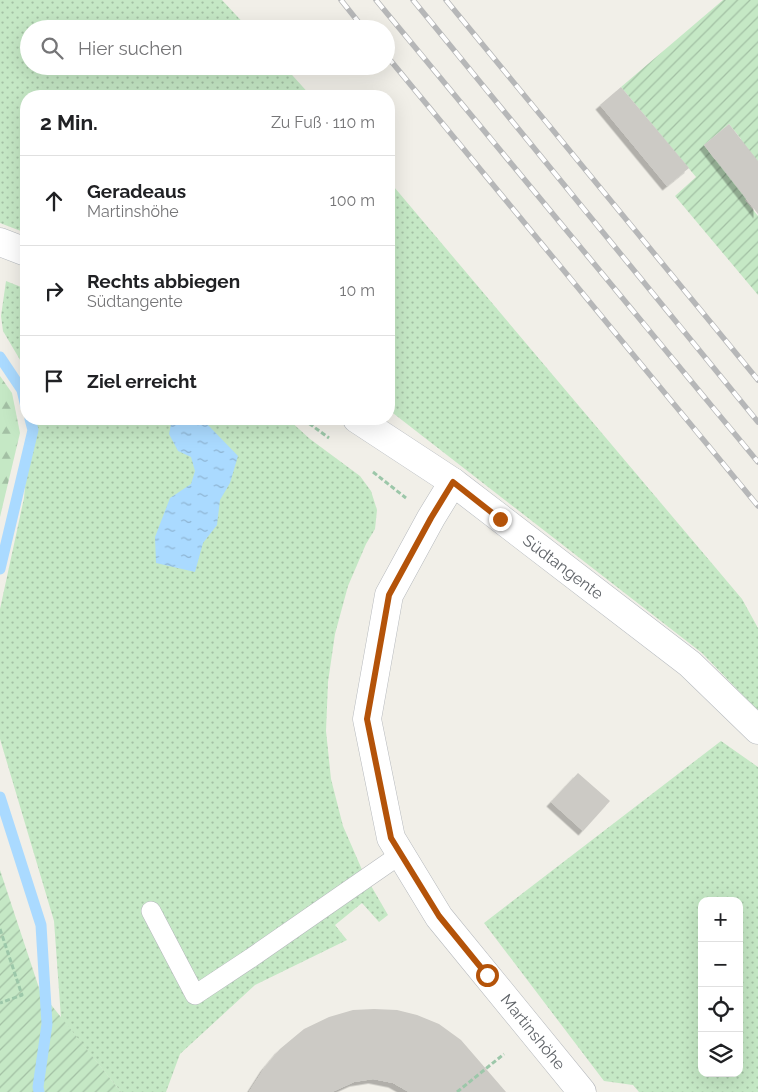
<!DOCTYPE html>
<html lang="de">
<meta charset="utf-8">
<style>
:root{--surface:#fff;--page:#f2f2f2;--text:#202124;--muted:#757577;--line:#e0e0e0}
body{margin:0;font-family:Raleway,sans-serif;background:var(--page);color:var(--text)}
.controls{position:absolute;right:15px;bottom:15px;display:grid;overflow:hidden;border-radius:10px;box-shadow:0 5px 20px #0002}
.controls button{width:45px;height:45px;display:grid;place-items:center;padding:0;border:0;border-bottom:1px solid var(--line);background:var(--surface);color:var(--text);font:25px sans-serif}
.stop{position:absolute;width:15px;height:15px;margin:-11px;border:4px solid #b45309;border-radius:50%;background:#fff}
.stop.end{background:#b45309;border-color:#fff;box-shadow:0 1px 5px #0008}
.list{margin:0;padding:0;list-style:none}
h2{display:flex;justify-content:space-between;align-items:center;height:65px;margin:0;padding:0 20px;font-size:21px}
h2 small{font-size:16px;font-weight:400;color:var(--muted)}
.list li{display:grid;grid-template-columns:32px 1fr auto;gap:15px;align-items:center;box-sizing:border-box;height:90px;padding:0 20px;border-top:1px solid var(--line)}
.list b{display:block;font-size:19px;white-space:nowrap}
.list p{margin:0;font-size:16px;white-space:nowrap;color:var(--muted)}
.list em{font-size:16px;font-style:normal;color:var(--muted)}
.icon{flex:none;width:28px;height:28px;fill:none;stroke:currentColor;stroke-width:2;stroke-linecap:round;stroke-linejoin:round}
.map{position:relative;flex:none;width:758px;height:1092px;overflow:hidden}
.search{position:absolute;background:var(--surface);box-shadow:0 5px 20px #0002;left:20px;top:20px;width:375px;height:55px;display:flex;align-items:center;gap:12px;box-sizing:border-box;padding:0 18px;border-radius:28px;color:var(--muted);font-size:19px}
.panel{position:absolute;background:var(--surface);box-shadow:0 5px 20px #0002;left:20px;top:90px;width:375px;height:335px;border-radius:20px}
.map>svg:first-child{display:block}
.grass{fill:url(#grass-dots);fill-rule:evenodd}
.forest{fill:url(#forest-firs)}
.garden{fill:url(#garden-furrows);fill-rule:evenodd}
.water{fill:url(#water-ripples)}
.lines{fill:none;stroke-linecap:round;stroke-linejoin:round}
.stream{stroke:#aadaff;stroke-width:11}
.building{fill:#cccac5;filter:url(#shadow)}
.lane-casing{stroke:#b5b8bc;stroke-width:20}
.street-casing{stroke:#b5b8bc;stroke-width:29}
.secondary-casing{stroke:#b6babf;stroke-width:29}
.path{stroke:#9cc7a9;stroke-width:3;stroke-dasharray:5 2.5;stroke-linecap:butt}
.lane{stroke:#fff;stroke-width:19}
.street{stroke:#fff;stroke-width:28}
.secondary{stroke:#fff;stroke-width:28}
.rail-casing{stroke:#b6b7b8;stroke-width:5.5}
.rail{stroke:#fff;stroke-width:4;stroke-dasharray:11;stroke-linecap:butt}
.route{stroke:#b45309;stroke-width:6}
.labels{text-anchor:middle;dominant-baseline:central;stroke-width:4.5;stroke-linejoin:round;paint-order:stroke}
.street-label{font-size:16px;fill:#5f6368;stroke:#fff}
</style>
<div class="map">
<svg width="758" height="1092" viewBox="0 0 758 1092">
<defs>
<pattern id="grass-dots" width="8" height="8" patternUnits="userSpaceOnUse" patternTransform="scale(1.25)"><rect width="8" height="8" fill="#c5e8c5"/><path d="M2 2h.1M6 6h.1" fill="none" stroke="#a3c0a4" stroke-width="1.8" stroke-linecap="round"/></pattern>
<pattern id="forest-firs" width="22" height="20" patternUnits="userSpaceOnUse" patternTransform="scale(1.25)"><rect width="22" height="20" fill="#c5e8c5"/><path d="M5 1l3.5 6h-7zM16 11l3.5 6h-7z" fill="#a3c0a4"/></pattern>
<pattern id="garden-furrows" width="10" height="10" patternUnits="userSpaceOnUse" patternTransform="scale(1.25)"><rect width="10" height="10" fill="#c5e8c5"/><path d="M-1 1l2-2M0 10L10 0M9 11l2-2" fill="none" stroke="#a3c0a4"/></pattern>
<pattern id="water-ripples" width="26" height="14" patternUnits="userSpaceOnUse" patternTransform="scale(1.25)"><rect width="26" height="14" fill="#aadaff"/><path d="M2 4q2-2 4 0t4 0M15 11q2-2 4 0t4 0" fill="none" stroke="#8eb4d2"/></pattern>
<filter id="shadow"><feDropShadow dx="-4.5" dy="4.5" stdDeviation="0" flood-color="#0004"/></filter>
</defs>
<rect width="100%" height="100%" fill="#f1efe8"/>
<path class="grass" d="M0,0H222L249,29H29V66H284L311,96H26V233L0,223Z
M389,181L742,599L758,628V711L702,653L389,410Z
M6,281L26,289V370L3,331L1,316Z
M31,419H288L310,439L360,476L371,491L377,510L375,529L366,544L348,586L335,634L328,682L326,731L331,779L343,826L363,872L388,915L379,922L362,903L335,925L347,940L255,985L180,1054L166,1092H121L61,1018L54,921L0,739V609L24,498Z
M721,741L758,767V1092H639L633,1085L604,1081L484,923ZM702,901H739V1073H702Z"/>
<path class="forest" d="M0,376L12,393L20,433L0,517Z"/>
<path class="garden" d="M723,0H758V190L745,200L758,216V295L675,196L696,177L621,87ZM729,124L741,139L715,160L704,145Z
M0,870L40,991L121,1092H0Z"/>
<path class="water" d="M172,419H195L208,425L238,456L230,483L220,500L217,525L203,543L195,572L156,563L155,537L170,498L191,484L195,471L191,457L178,451L169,434Z"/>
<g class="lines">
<path class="stream" d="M0,357L22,390L26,407
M0,569L33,430L30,419
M0,797L41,925L47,1024L38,1087L39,1092"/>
</g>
<path class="building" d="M621,87L689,168L667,186L600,105Z
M729,124L758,161V214L704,145Z
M578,773L610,801L583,831L551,802Z
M374,1009L397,1010L417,1015L439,1024L461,1040L506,1092H409L393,1083L373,1079L354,1082L332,1092H249L265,1067L280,1049L304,1029L329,1017L353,1010Z"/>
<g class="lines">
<defs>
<path id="lane" d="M151,911L195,995L251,958L401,854"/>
<path id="street" d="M453,482L431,518L389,595L367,719L391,838L439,917L582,1092"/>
<path id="secondary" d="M0,242L26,252
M357,419L453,482L690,664L758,730"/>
</defs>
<use href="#lane" class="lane-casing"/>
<use href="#street" class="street-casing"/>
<use href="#secondary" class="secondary-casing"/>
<path class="path" d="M303,419L329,438
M373,472L406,498
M0,929L22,995L0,1003
M457,1092L504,1054"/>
<use href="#lane" class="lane"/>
<use href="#street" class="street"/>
<use href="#secondary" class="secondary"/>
<defs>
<path id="rail" d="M341,0L364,29
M376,0L758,462
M413,0L758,422
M446,0L758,380
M386,55L758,506"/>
</defs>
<use href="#rail" class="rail-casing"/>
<use href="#rail" class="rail"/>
</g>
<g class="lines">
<path class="route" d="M487,975L439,916L391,838L367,719L389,595L431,518L453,482L500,519"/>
</g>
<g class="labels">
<g class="street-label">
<text transform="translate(563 567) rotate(37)">Südtangente</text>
<text transform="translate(533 1032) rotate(51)">Martinshöhe</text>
</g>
</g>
</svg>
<div class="controls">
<button>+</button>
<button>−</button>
<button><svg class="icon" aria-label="locate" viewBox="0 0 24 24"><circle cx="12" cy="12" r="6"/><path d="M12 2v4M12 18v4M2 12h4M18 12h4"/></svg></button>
<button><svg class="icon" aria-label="layers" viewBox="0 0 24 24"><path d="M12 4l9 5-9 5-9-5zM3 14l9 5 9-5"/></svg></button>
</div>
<div class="stop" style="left:487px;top:975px"></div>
<div class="stop end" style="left:500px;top:519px"></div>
<div class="search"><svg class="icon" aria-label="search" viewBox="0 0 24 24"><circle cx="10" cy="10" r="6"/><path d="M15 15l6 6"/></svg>Hier suchen</div>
<section class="panel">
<h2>2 Min.<small>Zu Fuß · 110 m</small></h2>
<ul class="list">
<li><svg class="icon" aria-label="ahead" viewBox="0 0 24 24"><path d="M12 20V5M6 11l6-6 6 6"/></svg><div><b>Geradeaus</b><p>Martinshöhe</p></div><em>100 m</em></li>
<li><svg class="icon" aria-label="right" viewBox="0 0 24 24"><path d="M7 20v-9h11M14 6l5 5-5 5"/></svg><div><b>Rechts abbiegen</b><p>Südtangente</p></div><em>10 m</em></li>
<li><svg class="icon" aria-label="arrive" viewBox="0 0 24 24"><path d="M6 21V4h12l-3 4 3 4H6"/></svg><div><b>Ziel erreicht</b></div></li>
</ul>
</section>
</div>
